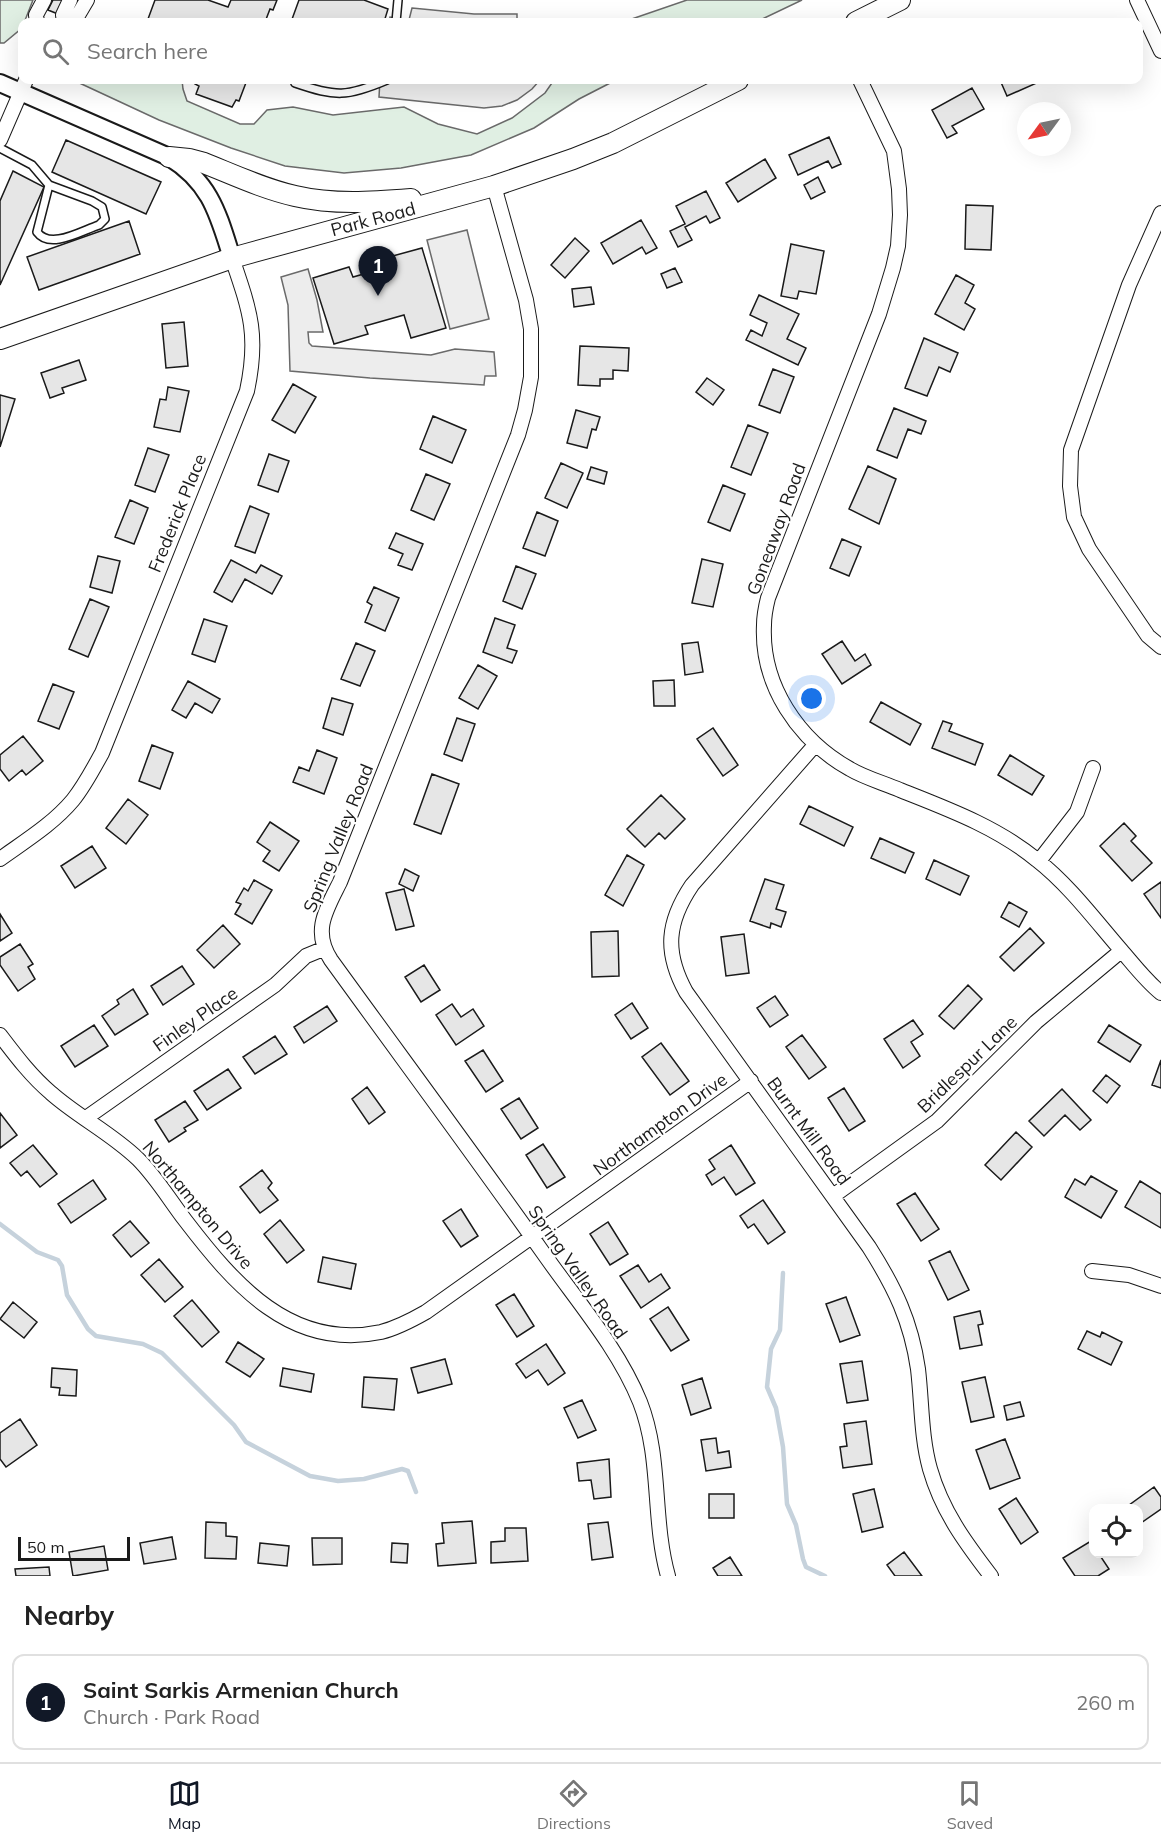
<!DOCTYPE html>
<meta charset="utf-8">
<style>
:root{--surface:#fff;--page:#f6f6f6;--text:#222;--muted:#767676;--line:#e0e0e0;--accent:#111827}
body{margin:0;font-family:Mulish,sans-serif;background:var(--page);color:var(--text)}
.controls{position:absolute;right:18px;bottom:18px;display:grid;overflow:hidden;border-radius:12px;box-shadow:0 6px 24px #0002}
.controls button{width:54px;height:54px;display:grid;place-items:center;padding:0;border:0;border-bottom:2px solid var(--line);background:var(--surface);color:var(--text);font:30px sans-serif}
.compass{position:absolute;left:1017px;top:102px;width:54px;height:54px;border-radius:50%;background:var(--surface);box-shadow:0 6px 24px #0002;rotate:237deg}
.scale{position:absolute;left:18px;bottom:15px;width:112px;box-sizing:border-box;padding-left:6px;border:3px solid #1a1a1a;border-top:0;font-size:16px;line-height:21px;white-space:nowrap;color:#1a1a1a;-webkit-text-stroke:4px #fff;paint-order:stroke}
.you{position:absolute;left:812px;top:699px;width:21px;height:21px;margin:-15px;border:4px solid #fff;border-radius:50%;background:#1a73e8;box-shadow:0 0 0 9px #1a73e833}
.badge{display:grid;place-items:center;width:39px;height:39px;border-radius:50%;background:var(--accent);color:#fff;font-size:20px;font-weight:700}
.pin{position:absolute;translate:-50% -50px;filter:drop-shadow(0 2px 3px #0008)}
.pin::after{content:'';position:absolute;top:32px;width:21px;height:18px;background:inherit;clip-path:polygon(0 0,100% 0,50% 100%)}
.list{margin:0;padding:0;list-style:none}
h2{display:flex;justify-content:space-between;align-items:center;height:78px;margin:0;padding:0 24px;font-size:26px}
h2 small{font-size:20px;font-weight:400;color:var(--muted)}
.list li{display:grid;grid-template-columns:39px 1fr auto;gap:18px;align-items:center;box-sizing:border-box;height:96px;margin:0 12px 12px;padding:0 12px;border:2px solid var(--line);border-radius:12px}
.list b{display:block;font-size:22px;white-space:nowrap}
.list p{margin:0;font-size:20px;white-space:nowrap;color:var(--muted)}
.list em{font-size:20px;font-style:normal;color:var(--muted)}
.icon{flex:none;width:33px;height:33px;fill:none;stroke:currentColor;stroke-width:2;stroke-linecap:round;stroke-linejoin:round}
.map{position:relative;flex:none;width:1161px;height:1576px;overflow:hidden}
.search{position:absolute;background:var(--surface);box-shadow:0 6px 24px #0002;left:18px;right:18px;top:18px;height:66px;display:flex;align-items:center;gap:15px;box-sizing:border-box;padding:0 21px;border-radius:12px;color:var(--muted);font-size:22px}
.sheet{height:186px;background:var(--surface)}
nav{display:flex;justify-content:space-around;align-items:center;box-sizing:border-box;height:84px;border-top:2px solid var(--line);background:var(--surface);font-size:16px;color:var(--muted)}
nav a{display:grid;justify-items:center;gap:3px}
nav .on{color:var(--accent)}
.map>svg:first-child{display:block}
.green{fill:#e0efe3;stroke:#6a6a6a;stroke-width:1.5}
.parking{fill:#ededed;stroke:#6a6a6a;stroke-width:1.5}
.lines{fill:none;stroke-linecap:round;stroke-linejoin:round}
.stream{stroke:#c6d2dc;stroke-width:4.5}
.building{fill:#e6e6e6;stroke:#1a1a1a;stroke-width:1.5}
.service-casing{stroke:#1a1a1a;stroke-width:10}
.minor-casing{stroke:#1a1a1a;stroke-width:16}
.tertiary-casing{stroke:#1a1a1a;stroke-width:20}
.secondary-casing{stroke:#1a1a1a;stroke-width:22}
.service{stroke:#fff;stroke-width:7}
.minor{stroke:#fff;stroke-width:14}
.tertiary{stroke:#fff;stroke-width:16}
.secondary{stroke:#fff;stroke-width:20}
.labels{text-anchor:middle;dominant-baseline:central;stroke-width:4.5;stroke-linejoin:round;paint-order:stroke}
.street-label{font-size:18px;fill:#1a1a1a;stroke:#fff}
</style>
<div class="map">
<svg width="1161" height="1576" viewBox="0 0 1161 1576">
<rect width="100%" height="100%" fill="#fff"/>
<path class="green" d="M0,0H33L22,28L4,43H0Z
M687,0H802L756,22H623Z
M73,80H182L183,89L187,101L240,124H254L267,110L293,107L333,115L404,107L438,124L477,134L512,118L545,93L554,80H616L579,99L534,128L471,155L401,168L344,173L285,166L231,148L159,120Z"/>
<path class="parking" d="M412,8L474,14H517V22H389L390,17L409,20Z
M380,80H540L532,89L517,100L502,106L484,108L379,97Z
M467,230L489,319L450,329L427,240Z
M308,269L317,300L323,332H308L309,343L312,346L431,355L455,349L494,352L496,376H485L484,385L370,378L290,371L288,305L281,277Z"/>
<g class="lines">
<path class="stream" d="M0,1224L37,1252L58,1260L62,1266L67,1295L88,1329L96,1336L143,1344L162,1353L234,1425L246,1442L310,1476L338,1481L364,1479L402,1469L408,1471L416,1492
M783,1273L780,1330L771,1349L767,1387L776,1408L783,1447L787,1504L796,1525L803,1559L806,1567L825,1576"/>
</g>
<path class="building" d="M53,0H64L58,14L48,10Z
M155,0H208L228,7L231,0H277L273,10L270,9L265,22H156L148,19Z
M299,0H364L388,9L384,22H291Z
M197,80H247L239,101L236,100L232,107L196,94L199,86L195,84Z
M1000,80H1038L1039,82L1007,96Z
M972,88L984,109L952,126L957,133L947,138L932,110Z
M829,137L841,164L832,168L828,161L798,175L789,155Z
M66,140L161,182L146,214L52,172Z
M765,159L776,178L738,202L726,183Z
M13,171L44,187L0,285V201Z
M818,177L825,192L811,199L804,185Z
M706,191L720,218L710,223L706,216L685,227L692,240L678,247L670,231L685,224L676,206Z
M966,205L993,206L991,250L965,249Z
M641,220L657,248L646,254L642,247L613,264L601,243Z
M129,221L140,254L39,290L27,257Z
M575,238L589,251L565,278L551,265Z
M791,244L824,251L816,294L799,291L797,299L781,296Z
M422,248L446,328L411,338L404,315L365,326L368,334L334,344L313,278L349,267L353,277L392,266L389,257Z
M675,268L682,282L667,288L661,274Z
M956,275L974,285L965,303L975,309L964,330L935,314Z
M591,287L594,304L574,307L572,289Z
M759,295L799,314L787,339L806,348L798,365L746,340L751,330L762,336L767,323L750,315Z
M184,322L188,366L166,368L162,324Z
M924,338L958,353L950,372L939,367L927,396L905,388Z
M580,346L629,348L628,371L613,370V379H600V386L578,385Z
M79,360L86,380L62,388L64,393L50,398L41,373Z
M773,369L794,377L780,413L759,405Z
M707,378L724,390L713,405L696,392Z
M293,384L316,397L295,433L272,420Z
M168,387L189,391L180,432L154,427L160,399L166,400Z
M0,395L15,399L0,447Z
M894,408L926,421L921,434L908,429L897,458L877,450Z
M576,410L600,417L596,430L592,429L587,448L567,443Z
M433,416L466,430L452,463L420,449Z
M748,425L768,433L751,475L731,467Z
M148,448L169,455L155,492L135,485Z
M269,454L289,461L278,492L258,485Z
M561,463L583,473L567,508L545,498Z
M868,466L896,479L879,524L849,509Z
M591,467L607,472L604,484L587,479Z
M426,474L450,484L434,520L411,510Z
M723,485L745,494L730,531L708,522Z
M130,500L148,508L134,544L115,537Z
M250,506L269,514L255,553L235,546Z
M537,512L558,521L545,556L523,548Z
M396,533L423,544L412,570L398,565L403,554L389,548Z
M842,539L861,547L849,576L830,568Z
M98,556L120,561L112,593L90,587Z
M702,559L723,564L713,607L692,603Z
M231,560L256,573L261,565L282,576L272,594L245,579L232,602L214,592Z
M516,566L536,574L522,609L503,601Z
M374,587L399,598L385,631L365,622L372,605L367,602Z
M90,599L109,607L88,657L69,649Z
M495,618L515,625L507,648L517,651L512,663L483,652Z
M204,619L227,626L215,662L192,654Z
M842,641L855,661L865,654L871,665L842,684L822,654Z
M698,642L703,672L685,675L682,644Z
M356,643L375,651L360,686L341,679Z
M478,665L497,676L478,709L459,698Z
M674,680L675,706H654L653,681Z
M188,681L220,699L212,713L195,703L186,718L172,710Z
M53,684L74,692L59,729L38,721Z
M332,698L353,704L343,735L323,728Z
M881,702L921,724L910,745L870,722Z
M457,718L475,724L462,761L444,754Z
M943,721L952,724L949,731L983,744L975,765L932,748Z
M713,728L738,765L723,776L697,739Z
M23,736L43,761L26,775L22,770L9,781L0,769V755Z
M152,745L173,753L160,789L139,781Z
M317,750L337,758L324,794L293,782L299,767L309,771Z
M1010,755L1044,776L1032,795L998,775Z
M432,774L459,784L441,834L414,824Z
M661,795L685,819L665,839L659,833L645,847L627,829Z
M128,799L148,815L126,844L106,828Z
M809,806L853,827L844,846L800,824Z
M270,822L299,841L279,871L263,861L270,851L257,842Z
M1124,823L1136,836L1131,841L1152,863L1132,881L1100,846Z
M880,838L914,853L905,873L871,858Z
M92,846L106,868L75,888L61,866Z
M627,855L644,865L623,906L605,895Z
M934,860L969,876L960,895L926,879Z
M405,869L419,876L413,891L399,884Z
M765,879L784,885L776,909L786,912L781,927L771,923L770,928L750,921Z
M254,880L272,890L252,924L235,914L241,904L236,902L244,888L248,891Z
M1161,882V918L1144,894Z
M404,889L414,926L396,930L386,893Z
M1009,902L1027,912L1019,927L1001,917Z
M0,914L12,933L0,941Z
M223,925L240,944L214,968L197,950Z
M1030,928L1044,943L1014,971L1000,957Z
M618,931L619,976L592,977L591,932Z
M744,934L749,973L726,976L721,937Z
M20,944L33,964L28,967L35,979L18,991L0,965V957Z
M424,965L440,990L421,1002L405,977Z
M182,966L194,984L163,1005L151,986Z
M968,985L982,999L954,1029L939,1016Z
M133,989L148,1014L115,1035L102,1016L119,1004L117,1000Z
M775,996L788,1015L770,1027L757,1008Z
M632,1003L648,1028L631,1039L615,1015Z
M452,1004L461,1017L473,1009L484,1026L456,1045L436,1015Z
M327,1006L337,1021L304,1043L294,1027Z
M913,1020L923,1034L911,1042L920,1056L903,1068L884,1039Z
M94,1025L108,1046L75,1067L61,1046Z
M1109,1025L1141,1045L1130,1062L1098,1042Z
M802,1035L826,1067L809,1079L786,1047Z
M275,1036L287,1054L255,1074L243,1057Z
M661,1043L689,1081L670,1095L642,1057Z
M483,1050L503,1081L486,1092L465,1061Z
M1161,1060V1088L1152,1085Z
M228,1069L241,1088L207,1110L194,1091Z
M1106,1075L1120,1086L1107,1103L1093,1091Z
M367,1087L385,1112L369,1124L352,1099Z
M844,1088L865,1121L849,1131L828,1098Z
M1062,1089L1091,1120L1080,1130L1065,1115L1044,1136L1029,1121Z
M519,1098L538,1128L521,1139L501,1109Z
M185,1101L198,1120L184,1128L186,1131L169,1142L155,1120Z
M0,1113L17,1135L0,1148Z
M1016,1132L1032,1147L1001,1180L985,1165Z
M543,1144L565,1177L547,1188L526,1155Z
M33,1145L57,1174L40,1187L27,1171L21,1176L10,1163Z
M731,1145L755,1183L736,1195L724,1177L712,1185L706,1175L715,1169L709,1160Z
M262,1170L272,1183L268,1188L278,1200L260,1213L240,1187Z
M1091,1176L1117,1191L1101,1218L1065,1197L1075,1179L1085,1185Z
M93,1180L106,1199L71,1223L58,1204Z
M1140,1181L1161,1194V1228L1125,1207Z
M915,1193L939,1229L921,1241L897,1204Z
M763,1200L785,1232L768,1244L754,1224L748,1228L740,1216Z
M461,1209L478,1236L461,1247L443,1221Z
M280,1220L304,1250L287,1263L264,1234Z
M130,1221L149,1243L131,1257L113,1235Z
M608,1222L628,1254L610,1265L590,1234Z
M950,1251L969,1290L948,1300L929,1261Z
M323,1257L356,1264L351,1289L318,1282Z
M159,1259L183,1287L165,1302L141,1275Z
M638,1265L649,1282L661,1274L670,1288L641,1308L620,1276Z
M514,1294L534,1326L517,1337L496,1305Z
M846,1297L860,1335L840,1342L826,1304Z
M192,1300L219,1332L202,1347L174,1316Z
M13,1302L37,1322L24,1338L0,1319Z
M668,1307L689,1340L671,1351L650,1319Z
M980,1311L983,1324L978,1325L982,1345L960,1349L954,1317Z
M1087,1331L1100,1337L1102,1332L1122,1342L1111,1365L1078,1349Z
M238,1342L264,1359L250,1377L226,1362Z
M546,1344L565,1373L548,1385L538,1370L526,1378L516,1364Z
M445,1359L452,1384L418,1393L411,1368Z
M862,1361L868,1400L847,1403L840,1364Z
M52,1368L77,1370L76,1396L59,1395L60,1388L51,1387Z
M283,1368L314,1374L311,1392L280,1386Z
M364,1377L397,1379L394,1410L362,1407Z
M985,1377L994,1417L971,1422L962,1382Z
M702,1378L711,1408L691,1415L682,1385Z
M582,1400L596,1430L578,1438L564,1408Z
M1020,1402L1024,1416L1007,1420L1004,1406Z
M20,1419L37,1445L6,1467L0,1459V1433Z
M866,1421L872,1464L843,1468L840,1447L847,1446L844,1424Z
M716,1438L718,1453L729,1451L731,1467L706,1471L701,1440Z
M1005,1439L1020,1478L990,1489L976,1450Z
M609,1459L611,1497L594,1499L591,1480L579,1481L577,1463Z
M1154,1487L1161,1497V1509L1138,1525V1508H1125Z
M874,1489L883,1527L862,1532L853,1494Z
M709,1494H734V1518H709Z
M1016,1498L1038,1532L1021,1544L999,1509Z
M472,1521L476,1563L438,1566L436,1544L444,1543L442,1523Z
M206,1522L226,1523V1536L237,1537L236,1559L205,1558Z
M608,1522L613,1557L592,1560L588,1524Z
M505,1528H526L528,1561L491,1563V1542L505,1541Z
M172,1537L176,1559L144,1564L140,1543Z
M312,1538H342V1564L313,1565Z
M1091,1541L1094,1545V1554H1099L1109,1569L1098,1576H1075L1063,1558Z
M260,1543L289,1546L287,1566L258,1563Z
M392,1543L408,1544L407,1563L391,1562Z
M104,1546L108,1570L73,1576L69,1552Z
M904,1552L922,1576H895L887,1565Z
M730,1557L742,1576H718L713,1568Z
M49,1567L50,1576H16L15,1569Z"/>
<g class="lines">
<defs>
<path id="service" d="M396,22L398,0
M295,83C336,97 347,97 387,80
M0,148L32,165L49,185L92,201L102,207L105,219L99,225C81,231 50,250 37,232L49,185"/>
<path id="minor" d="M1137,0L1161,51
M37,22L36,15L44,0
M64,22L63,15L70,0
M74,22L87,0
M860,80L894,151L899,189L900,215L898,246L893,268L879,314L768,598C766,606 764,616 764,625C761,685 798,740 850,769C865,778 884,783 900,790C948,809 997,827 1037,860C1069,885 1095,920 1121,950C1134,965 1146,981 1161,993
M0,140L26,80
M494,186L526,300L531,329V377L525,410L518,435L340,882C326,910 312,931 331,960C402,1058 474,1155 544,1254C577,1301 618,1348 640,1402C662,1458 652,1519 668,1576
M1161,213L1129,285L1071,450L1070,486L1074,517L1089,549L1148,636L1161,647
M815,745L692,885C667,922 664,952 686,992L869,1247C895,1288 911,1321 918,1369C922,1403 921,1437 930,1469C942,1511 965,1542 991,1576
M0,859C25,841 53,824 73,800C85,785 93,769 102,753L247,391C259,335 250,311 232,258
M1039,861L1077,812L1093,768
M0,1035C16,1056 31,1076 51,1093C78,1117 111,1133 138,1159C156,1177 169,1199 185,1220C234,1284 291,1351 381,1332C397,1328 412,1320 426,1312L751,1081
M86,1118L275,985L306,956L323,949
M833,1196L937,1121L1036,1022L1121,951
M1092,1271L1129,1275L1161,1286"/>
<path id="tertiary" d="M0,83L169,157C211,183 218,214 232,258"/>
<path id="secondary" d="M856,22L900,0
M169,157L189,159L204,163C234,175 264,189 295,196C333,205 373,202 411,199
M0,339L232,258L494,186L573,159L613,143L738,80"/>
</defs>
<use href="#service" class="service-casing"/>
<use href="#minor" class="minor-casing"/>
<use href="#tertiary" class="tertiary-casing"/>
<use href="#secondary" class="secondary-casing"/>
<use href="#service" class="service"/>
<use href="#minor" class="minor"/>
<use href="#tertiary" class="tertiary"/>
<use href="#secondary" class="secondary"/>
</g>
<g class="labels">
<g class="street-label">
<text transform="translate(373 219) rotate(-15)">Park Road</text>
<text transform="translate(177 513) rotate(-68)">Frederick Place</text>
<text transform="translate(776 529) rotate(-70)">Goneaway Road</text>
<text transform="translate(338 838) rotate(-68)">Spring Valley Road</text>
<text transform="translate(195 1019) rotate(-35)">Finley Place</text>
<text transform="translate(967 1064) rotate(-44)">Bridlespur Lane</text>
<text transform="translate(660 1124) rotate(-36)">Northampton Drive</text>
<text transform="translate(809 1131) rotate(54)">Burnt Mill Road</text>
<text transform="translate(198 1205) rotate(50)">Northampton Drive</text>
<text transform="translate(578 1272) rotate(55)">Spring Valley Road</text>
</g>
</g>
</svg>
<div class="controls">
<button><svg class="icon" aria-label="locate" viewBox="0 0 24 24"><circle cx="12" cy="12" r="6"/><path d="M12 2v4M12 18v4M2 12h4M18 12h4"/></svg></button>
</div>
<svg class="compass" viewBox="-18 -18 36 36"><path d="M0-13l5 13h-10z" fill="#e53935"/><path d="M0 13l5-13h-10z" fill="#767676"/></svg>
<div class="scale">50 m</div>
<div class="you"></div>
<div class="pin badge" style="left:378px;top:296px">1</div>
<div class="search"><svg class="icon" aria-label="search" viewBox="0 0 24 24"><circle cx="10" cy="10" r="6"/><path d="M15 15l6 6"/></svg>Search here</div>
</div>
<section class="sheet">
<h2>Nearby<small></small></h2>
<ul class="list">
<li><span class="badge">1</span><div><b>Saint Sarkis Armenian Church</b><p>Church · Park Road</p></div><em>260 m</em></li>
</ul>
</section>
<nav>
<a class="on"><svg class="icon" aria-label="map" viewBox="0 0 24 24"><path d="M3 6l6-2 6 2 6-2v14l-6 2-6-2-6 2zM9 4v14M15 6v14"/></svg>Map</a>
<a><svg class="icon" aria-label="directions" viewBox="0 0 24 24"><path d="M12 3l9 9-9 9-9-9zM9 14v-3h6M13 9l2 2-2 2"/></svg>Directions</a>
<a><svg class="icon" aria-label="saved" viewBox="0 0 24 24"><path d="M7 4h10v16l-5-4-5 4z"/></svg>Saved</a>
</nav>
